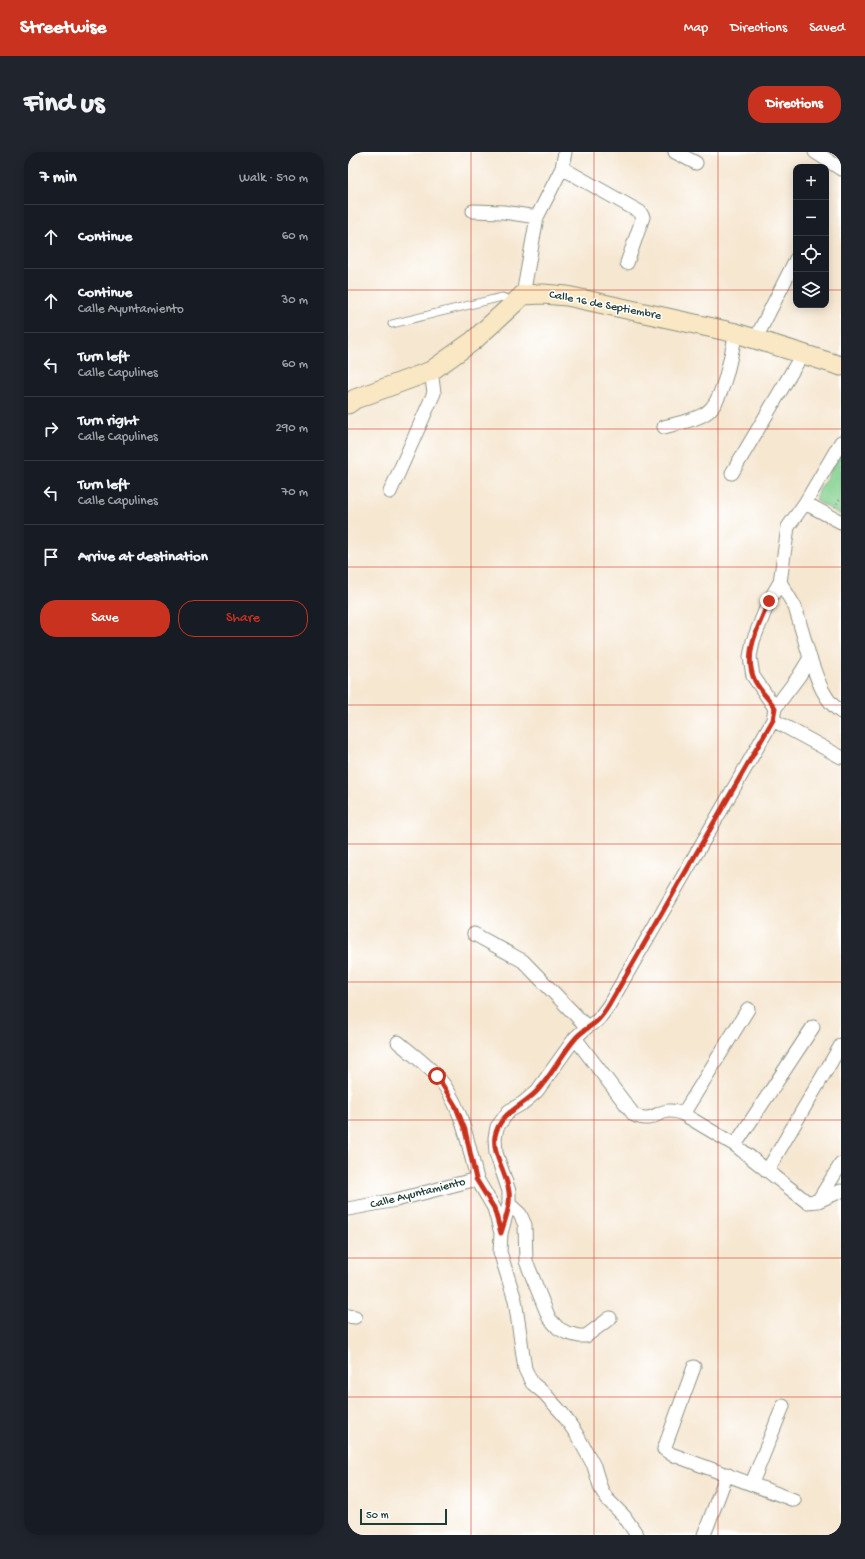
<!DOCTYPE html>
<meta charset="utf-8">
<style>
:root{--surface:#171b24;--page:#20242c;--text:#f1f3f6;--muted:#9ea1a6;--line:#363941;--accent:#c8321e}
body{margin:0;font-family:"Gochi Hand",sans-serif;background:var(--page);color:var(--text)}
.controls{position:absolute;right:12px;top:12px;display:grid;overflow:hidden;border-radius:8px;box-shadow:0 2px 10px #0003}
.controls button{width:36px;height:36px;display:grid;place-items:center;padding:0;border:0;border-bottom:1px solid var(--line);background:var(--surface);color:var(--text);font:20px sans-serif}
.scale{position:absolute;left:12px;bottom:10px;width:87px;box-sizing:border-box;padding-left:4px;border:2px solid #1f3d34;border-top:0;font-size:11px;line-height:14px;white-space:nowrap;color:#1f3d34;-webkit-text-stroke:3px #fff;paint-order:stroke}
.stop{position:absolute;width:12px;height:12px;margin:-9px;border:3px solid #c8321e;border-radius:50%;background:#fff}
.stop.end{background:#c8321e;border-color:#fff;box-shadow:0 1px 4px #0008}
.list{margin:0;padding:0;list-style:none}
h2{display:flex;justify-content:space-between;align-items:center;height:52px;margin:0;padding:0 16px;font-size:17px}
h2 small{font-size:13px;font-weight:400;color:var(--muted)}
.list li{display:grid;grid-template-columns:26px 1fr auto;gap:12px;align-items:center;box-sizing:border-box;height:64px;padding:0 16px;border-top:1px solid var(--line)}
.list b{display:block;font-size:15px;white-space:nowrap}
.list p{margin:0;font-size:13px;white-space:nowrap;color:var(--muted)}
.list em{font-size:13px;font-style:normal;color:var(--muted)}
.actions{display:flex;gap:8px;padding:12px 16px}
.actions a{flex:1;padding:9px 0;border:1px solid var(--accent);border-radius:16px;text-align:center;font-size:14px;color:var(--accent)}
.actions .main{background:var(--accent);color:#fff}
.icon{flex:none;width:22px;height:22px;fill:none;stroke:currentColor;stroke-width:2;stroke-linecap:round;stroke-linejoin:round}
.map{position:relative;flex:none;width:493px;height:1383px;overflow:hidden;border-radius:16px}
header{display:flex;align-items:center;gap:24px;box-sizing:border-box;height:56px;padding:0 20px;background:var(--accent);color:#fff}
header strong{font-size:19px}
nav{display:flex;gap:22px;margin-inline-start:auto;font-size:14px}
.intro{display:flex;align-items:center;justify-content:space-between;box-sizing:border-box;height:96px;padding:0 24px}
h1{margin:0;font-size:28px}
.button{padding:10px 18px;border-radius:16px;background:var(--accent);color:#fff;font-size:14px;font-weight:700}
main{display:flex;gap:24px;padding:0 24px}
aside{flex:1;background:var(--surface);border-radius:16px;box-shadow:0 2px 10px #0003}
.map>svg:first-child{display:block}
.green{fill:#84d190;stroke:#528762}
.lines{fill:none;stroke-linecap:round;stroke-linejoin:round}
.lane-casing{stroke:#8a9282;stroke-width:9}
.street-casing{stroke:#8a9282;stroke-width:15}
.secondary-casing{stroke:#8a9282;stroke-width:21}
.path{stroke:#8a9282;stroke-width:2;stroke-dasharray:1 3;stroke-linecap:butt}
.lane{stroke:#fff;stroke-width:7}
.street{stroke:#fff;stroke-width:13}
.secondary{stroke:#fae7c3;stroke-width:19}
.route{stroke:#c8321e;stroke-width:5}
.grid{fill:none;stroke:#c8321e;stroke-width:1;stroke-opacity:0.55}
.labels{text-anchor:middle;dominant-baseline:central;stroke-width:3;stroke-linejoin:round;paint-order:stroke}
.street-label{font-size:12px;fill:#1f3d34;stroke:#fff}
</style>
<header>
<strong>Streetwise</strong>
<nav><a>Map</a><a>Directions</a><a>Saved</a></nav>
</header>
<div class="intro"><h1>Find us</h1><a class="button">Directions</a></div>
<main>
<aside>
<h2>7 min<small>Walk · 510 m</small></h2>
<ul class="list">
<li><svg class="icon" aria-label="ahead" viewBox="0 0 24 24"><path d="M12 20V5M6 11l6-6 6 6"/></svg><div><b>Continue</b></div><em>60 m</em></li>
<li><svg class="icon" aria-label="ahead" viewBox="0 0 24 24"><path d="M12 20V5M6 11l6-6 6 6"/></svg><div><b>Continue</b><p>Calle Ayuntamiento</p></div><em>30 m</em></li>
<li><svg class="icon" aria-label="left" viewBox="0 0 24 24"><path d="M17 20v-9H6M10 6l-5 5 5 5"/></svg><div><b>Turn left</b><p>Calle Capulines</p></div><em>60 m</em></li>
<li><svg class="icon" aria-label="right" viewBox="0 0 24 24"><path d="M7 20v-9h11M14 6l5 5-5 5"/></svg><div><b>Turn right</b><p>Calle Capulines</p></div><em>290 m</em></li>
<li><svg class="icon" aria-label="left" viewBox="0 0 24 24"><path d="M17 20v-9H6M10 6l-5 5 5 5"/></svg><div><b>Turn left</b><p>Calle Capulines</p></div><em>70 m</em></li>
<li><svg class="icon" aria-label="arrive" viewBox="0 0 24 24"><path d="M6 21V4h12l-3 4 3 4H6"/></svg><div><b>Arrive at destination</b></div></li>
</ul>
<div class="actions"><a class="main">Save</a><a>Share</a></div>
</aside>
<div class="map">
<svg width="493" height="1383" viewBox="0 0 493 1383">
<rect width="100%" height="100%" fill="#fff"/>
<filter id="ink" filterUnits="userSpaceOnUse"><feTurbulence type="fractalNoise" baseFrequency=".025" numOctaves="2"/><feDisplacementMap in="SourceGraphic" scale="8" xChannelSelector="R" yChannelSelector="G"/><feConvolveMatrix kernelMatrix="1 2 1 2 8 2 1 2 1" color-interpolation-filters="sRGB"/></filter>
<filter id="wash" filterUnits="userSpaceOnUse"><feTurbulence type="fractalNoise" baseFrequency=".012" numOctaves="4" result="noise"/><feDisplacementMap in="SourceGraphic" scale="16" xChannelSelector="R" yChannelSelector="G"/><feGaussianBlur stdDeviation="0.9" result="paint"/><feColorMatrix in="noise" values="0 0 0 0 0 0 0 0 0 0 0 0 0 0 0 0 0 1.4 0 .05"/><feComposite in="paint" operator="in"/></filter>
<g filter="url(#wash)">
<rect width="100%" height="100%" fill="#f6e7d1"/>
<path class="green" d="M493,300V363L469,349L468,344Z"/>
</g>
<g filter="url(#ink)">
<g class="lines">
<defs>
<path id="lane" d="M44,172L154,145L159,147L163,152"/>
<path id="street" d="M327,0L348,11
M467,0L493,17
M214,16L292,60L295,65L279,111
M125,59L155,60L189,65
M175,143L189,65L214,16L217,0
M408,186L448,107
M316,275C330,271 346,269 358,261C376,250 383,201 388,181
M384,321L455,201
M42,340L86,241L83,219
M457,351L493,370
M462,506C469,526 475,548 493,560
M427,556L451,524L462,506L447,455L432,430
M425,568L493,605
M126,782L175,809L239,875
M227,886L286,963C309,974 310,951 335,962L387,993L459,1050L470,1049L493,1012
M50,890C63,901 78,912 89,924C114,952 120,992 129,1027
M335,962L400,857
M387,993L465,875
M419,1019L493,893
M470,1049L493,1039
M161,1052L172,1062L177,1073L178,1109L201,1166L210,1176L219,1181L231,1184H238L262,1166
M0,1057L48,1048L129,1027L146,1056L153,1081
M0,1164L7,1165
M346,1215L316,1297L323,1302L446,1348
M404,1331L435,1254
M289,1383L276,1364L259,1347L253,1337L246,1314L229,1283L214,1261L196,1241L184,1231L177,1217L167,1148L152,1100L153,1081L161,1052V1039L148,1001L147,986L149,975L161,959L175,951L189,939L227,886L239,875L250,868L261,853L425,568L427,556L405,524L402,505L405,489L421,449L432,430L440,375L457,351L493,290
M356,1383L379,1322"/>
<path id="secondary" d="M0,252L7,247L83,219L125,189L175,143L195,142L219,144L388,181L493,214"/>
</defs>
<use href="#lane" class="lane-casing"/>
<use href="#street" class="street-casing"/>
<use href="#secondary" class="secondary-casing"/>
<path class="path" d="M487,355L493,345"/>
<use href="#lane" class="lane"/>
<use href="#street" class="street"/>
<use href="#secondary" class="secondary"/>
</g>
</g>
<g class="lines" filter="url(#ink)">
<path class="route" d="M89,924L108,955L117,978L128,1027L146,1056L153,1081C157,1068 163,1053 161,1040C159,1021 144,1003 147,984C152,960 174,955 189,939C204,923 213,903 227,887C233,879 243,875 250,868C254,864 258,858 261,853L425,568L427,556C421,547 412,539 407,529C394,502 411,474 421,449"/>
</g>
<path class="grid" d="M123,0V1383M246,0V1383M370,0V1383M0,138H448M478,138H493M0,277H493M0,415H493M0,553H493M0,692H493M0,830H493M0,968H493M0,1106H493M0,1245H493"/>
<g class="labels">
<g class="street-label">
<text transform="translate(257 154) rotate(11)">Calle 16 de Septiembre</text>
<text transform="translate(70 1042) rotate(-14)">Calle Ayuntamiento</text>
</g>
</g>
</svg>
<div class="controls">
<button>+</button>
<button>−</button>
<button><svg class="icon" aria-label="locate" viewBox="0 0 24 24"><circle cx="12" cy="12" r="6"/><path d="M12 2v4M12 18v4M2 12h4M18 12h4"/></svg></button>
<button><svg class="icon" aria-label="layers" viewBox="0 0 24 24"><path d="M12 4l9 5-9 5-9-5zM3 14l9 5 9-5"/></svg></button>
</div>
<div class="scale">50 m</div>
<div class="stop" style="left:89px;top:924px"></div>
<div class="stop end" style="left:421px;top:449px"></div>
</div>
</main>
